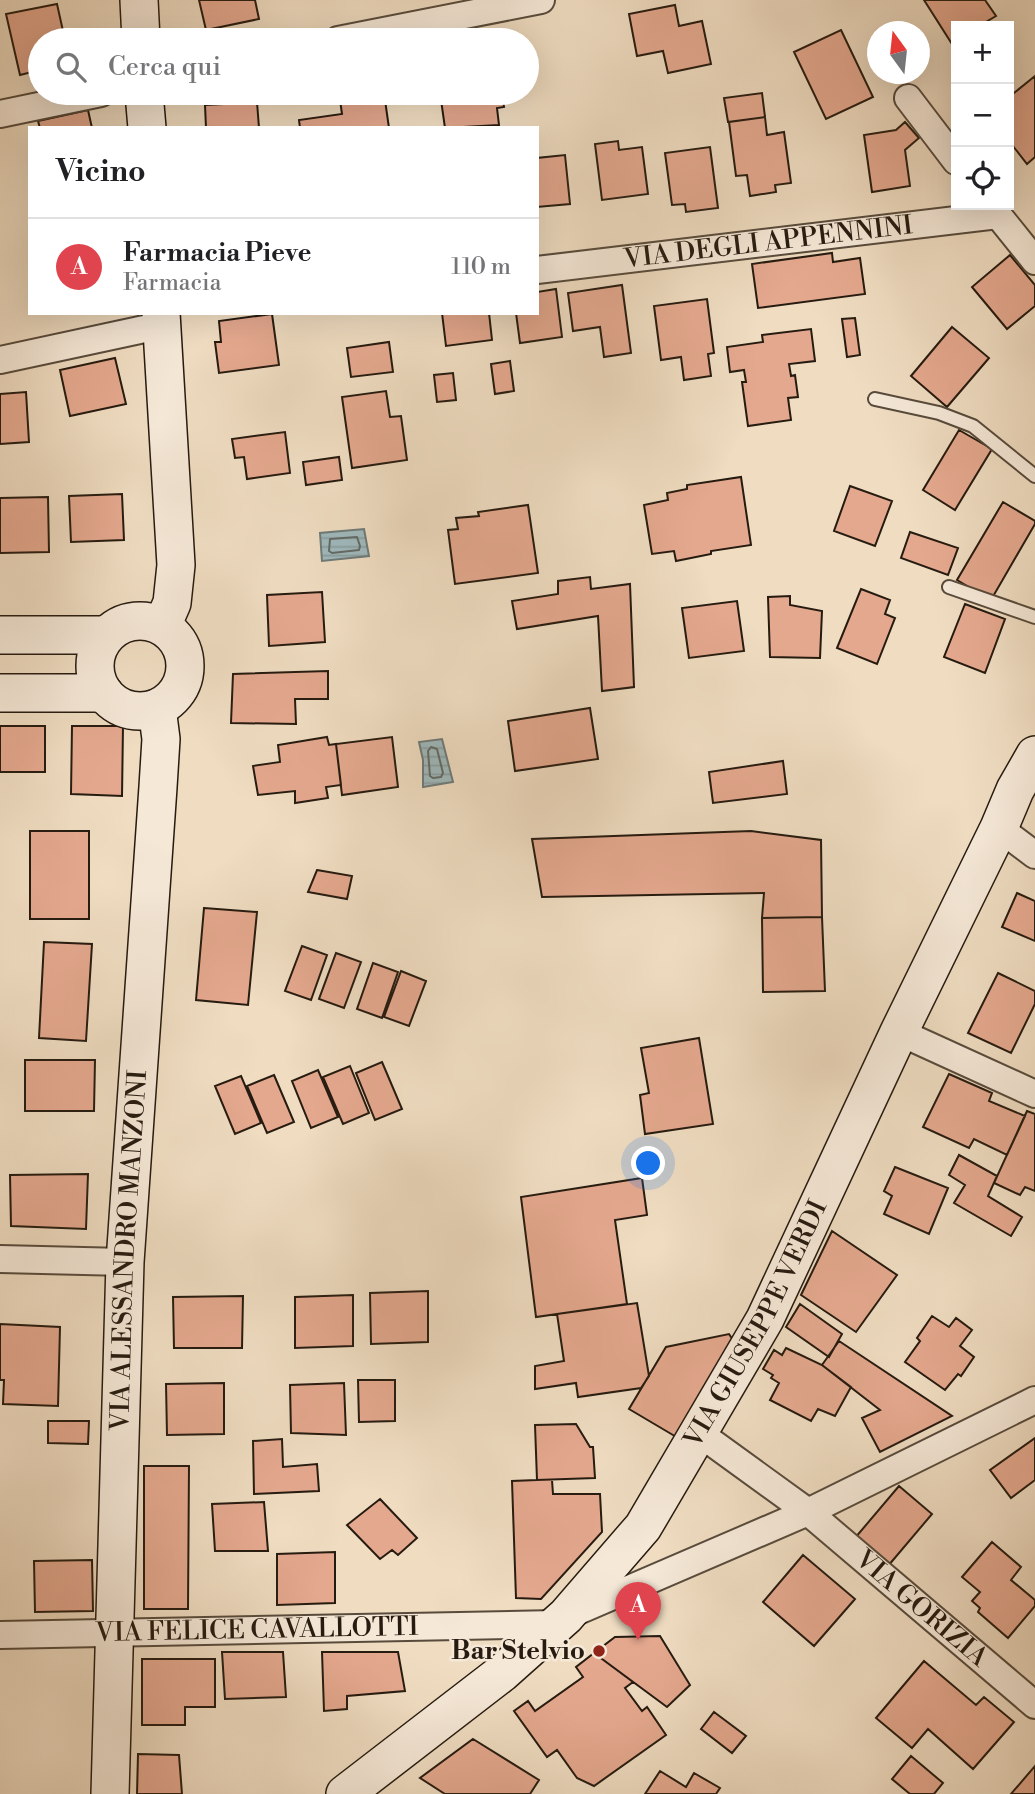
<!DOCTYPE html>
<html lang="it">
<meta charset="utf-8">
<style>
:root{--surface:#fff;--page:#f2f2f2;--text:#202124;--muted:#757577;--line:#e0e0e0;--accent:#d93025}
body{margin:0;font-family:"Libre Bodoni",serif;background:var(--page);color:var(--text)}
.controls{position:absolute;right:21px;top:21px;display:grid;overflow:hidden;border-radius:0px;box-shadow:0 7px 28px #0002}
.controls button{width:63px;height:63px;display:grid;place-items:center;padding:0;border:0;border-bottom:2px solid var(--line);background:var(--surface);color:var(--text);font:35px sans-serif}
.compass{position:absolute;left:867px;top:21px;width:63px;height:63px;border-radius:50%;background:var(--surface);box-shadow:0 7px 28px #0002;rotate:345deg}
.you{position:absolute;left:649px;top:1164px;width:24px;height:24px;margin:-18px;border:5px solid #fff;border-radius:50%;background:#1a73e8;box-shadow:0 0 0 10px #1a73e833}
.badge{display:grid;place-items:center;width:46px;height:46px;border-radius:50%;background:var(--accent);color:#fff;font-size:23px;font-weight:700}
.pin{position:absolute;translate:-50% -58px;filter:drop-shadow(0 2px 4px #0008)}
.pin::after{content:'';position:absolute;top:37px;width:24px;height:21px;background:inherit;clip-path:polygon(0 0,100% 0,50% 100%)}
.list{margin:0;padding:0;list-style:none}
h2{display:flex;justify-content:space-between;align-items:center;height:91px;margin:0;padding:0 28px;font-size:30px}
h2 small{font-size:23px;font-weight:400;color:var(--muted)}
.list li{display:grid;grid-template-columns:46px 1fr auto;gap:21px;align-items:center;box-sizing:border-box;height:98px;padding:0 28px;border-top:2px solid var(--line)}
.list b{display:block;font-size:26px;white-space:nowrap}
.list p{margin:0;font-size:23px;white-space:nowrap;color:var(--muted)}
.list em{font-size:23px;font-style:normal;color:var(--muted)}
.icon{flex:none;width:38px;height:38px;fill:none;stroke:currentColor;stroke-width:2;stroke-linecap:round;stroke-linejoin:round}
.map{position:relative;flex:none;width:1035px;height:1794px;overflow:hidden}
.search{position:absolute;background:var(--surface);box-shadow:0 7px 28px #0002;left:28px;top:28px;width:511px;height:77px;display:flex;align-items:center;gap:18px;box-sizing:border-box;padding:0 24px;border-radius:38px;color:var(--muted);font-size:26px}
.panel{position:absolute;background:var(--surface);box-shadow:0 7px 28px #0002;left:28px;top:126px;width:511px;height:189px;border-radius:0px}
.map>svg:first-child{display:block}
.water{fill:url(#water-rules);stroke:#6f7a78;stroke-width:2}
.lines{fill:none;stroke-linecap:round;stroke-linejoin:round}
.shore{stroke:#626a66;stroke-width:2}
.building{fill:#e4a88e;stroke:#261b10;stroke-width:2}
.lane-casing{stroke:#584b3c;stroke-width:16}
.street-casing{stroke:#584b3c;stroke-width:30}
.secondary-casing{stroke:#261b10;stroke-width:40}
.lane{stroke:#f5e8d7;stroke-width:12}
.street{stroke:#f5e8d7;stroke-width:26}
.secondary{stroke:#f5e8d7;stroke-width:37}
.poi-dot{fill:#8f2418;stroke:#f5e8d7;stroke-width:2.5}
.labels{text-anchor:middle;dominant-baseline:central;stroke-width:5;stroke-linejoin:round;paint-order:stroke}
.street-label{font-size:26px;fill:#261b10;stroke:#f5e8d7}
.poi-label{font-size:26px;font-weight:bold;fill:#261b10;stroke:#f5e8d7;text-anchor:end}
</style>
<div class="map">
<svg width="1035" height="1794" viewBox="0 0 1035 1794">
<defs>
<pattern id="water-rules" width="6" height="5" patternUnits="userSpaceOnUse" patternTransform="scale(1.75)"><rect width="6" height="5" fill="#9fb9bd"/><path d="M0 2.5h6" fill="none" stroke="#899ea1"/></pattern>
</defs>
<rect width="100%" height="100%" fill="#efdcc1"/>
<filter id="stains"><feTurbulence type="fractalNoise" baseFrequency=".00286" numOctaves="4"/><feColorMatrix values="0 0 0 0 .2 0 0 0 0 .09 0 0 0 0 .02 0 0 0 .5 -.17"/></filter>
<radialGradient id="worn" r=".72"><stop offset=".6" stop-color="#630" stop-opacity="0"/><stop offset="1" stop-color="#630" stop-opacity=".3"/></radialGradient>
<path class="water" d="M364,529L369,556L322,561L320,533Z
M442,739L453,782L423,787V760L419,742Z"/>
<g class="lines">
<path class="shore" d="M357,537L360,546L359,550L332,553L329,551L330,539Z
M431,747L437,749L443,773L441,777L433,778L430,776L428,751Z"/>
</g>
<path class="building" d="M199,0H255L259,19L206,30Z
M924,0H985L996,16L979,26H956V41L952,44Z
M57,4L65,40H40V70L20,75L6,14Z
M675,5L679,26L702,21L711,64L668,73L663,51L637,56L629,14Z
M841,30L873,97L826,119L794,52Z
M1035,76V157L1027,164L1009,141V97Z
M223,93H242L243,103L257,102L259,128H206L205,105L223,104Z
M339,93H384L389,128H300L299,120L342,114Z
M440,93H502L504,107L497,108L499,125L445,128Z
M762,93L765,117L728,122L724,98Z
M88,110L92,128H40L38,121Z
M765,117L767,135L784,132L791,183L775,185L776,192L750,196L747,175L736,176L729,122Z
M905,122L919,138L905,150L910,186L872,192L864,135L896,130Z
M618,141L619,150L642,147L648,194L602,200L595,144Z
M710,147L718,208L686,212L685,204L672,205L665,153Z
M565,155L570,204L537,207V158Z
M832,253L833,262L860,258L865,294L758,308L752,264Z
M1010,255L1035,285V306L1007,329L972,287Z
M622,285L631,353L604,357L600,327L573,331L568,293Z
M556,289L562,337L520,343L516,313H537V292Z
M707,299L714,353L708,354L711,376L684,380L681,357L661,360L654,306Z
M442,313H489L492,340L446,346Z
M272,314L279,365L219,373L215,342H221L219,321Z
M855,318L860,355L847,357L842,319Z
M952,327L989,358L947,407L911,376Z
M811,329L815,361L789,364L791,376L795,375L798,397L788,398L791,420L748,426L742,382H746L744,370L730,372L727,347L763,342L762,335Z
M389,342L393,372L351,377L347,348Z
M115,358L126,404L70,416L60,370Z
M510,361L514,391L495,394L491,364Z
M453,373L456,400L437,402L434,375Z
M386,391L390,417L401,416L407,460L352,468L342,397Z
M26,392L29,442L0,444V394Z
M959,430L992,449L955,510L923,490Z
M285,432L290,473L247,479L244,457L235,458L232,439Z
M339,457L342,480L306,485L303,462Z
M741,477L751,545L711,551V554L676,561L674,551L652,554L644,505L668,500L667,493L687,489V485Z
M850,486L892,501L875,546L834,531Z
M122,494L124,540L71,542L69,496Z
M48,497L49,552L0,553V498Z
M1003,502L1035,521V524L991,600L957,580Z
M528,505L538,573L455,584L448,530L458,529L456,518L479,516L478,512Z
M910,532L958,548L948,575L901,558Z
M590,577L591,589L630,584L634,687L602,691L598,616L517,629L512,601L558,594V581Z
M861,589L890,600L885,614L895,618L877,664L837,648Z
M322,592L325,642L269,646L267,595Z
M790,596V605L822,611L820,658L770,657L768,597Z
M737,601L744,651L689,658L682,608Z
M965,604L1005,619L985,673L944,657Z
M328,671V699H295L296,724L231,723L233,674Z
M590,708L598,759L515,771L508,721Z
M0,726H45V772H0Z
M72,726H123L122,796L71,794Z
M327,737L329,745L336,744L341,785L326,787L328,798L295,803V791L258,795L253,766L280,762L278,745Z
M392,737L398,787L342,795L336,744Z
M783,761L787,794L713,803L709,772Z
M30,831H89V919H30Z
M751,831L821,840L822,917L762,918L764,893L542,897L532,839Z
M317,870L352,876L347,899L308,892Z
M1017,893L1035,901V941L1002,927Z
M204,908L257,912L248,1005L196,1000Z
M822,917L825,991L763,992L762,918Z
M44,942L92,944L86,1041L39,1038Z
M302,946L327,955L311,1000L285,991Z
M336,953L361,962L344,1008L319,999Z
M373,963L398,972L382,1018L357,1009Z
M401,971L426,981L409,1026L384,1017Z
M998,973L1035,991V1004L1011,1053L968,1033Z
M699,1038L713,1124L645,1134L640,1095L649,1093L641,1048Z
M25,1060H95L94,1111H25Z
M382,1062L402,1109L375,1120L356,1073Z
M350,1066L369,1113L343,1124L323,1077Z
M318,1070L338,1117L311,1128L292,1081Z
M949,1074L992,1093L989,1101L1025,1116L1007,1155L974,1139L969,1148L923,1127Z
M274,1075L294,1122L267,1133L247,1086Z
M241,1076L261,1123L235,1134L215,1086Z
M1027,1111L1035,1114V1191L1025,1187L1020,1195L994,1183Z
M959,1155L997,1176L988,1196L1022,1217L1011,1236L954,1203L965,1185L949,1175Z
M895,1167L948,1188L929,1234L884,1214L892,1196L884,1191Z
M88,1174L86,1229L11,1226L10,1175Z
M642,1178L647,1215L615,1220L627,1304L536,1317L521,1197Z
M832,1231L897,1275L856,1332L801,1295Z
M428,1291V1342L371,1344L370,1293Z
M353,1295V1346L295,1348V1297Z
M243,1296L242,1348H174L173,1297Z
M637,1303L649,1376L641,1388L578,1397L576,1383L535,1389V1366L564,1361L557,1314Z
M800,1304L842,1334L829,1357L786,1327Z
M932,1316L949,1327L956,1318L972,1330L960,1346L974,1357L961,1376L958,1374L945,1390L905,1362L920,1341L917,1338Z
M0,1324L60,1327L58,1406L3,1404L4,1380H0Z
M729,1334L735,1343L678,1438L629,1409L666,1347Z
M839,1341L952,1416L880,1452L862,1418L880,1410L822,1365Z
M786,1348L822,1365L851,1387L835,1416L818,1409L811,1421L770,1400L779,1383L771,1378L773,1375L763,1369L774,1350L782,1355Z
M358,1380H395V1421L359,1422Z
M224,1383V1434L167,1435L166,1384Z
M344,1383L346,1435L291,1433L290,1385Z
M48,1421H89L88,1444L48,1443Z
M576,1424L590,1447H593L595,1478L537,1480L535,1425Z
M1035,1438V1480L1011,1498L990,1470Z
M282,1439L283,1467L317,1464L319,1491L254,1494L253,1441Z
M144,1466H189L188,1609H144Z
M537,1480H552L553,1494H600L602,1532L541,1599L516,1598L512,1481Z
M899,1486L932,1514L888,1566L855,1538Z
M380,1499L417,1538L398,1555L392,1550L380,1559L347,1525Z
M264,1502L268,1551H215L212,1504Z
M992,1542L1021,1567L1011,1580L1035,1600V1606L1008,1638L978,1612L980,1608L972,1601L980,1592L962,1577Z
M335,1552V1603L277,1605V1554Z
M803,1555L855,1599L814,1646L763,1602Z
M92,1560L93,1611L35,1612L34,1561Z
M660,1636L690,1685L667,1707L594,1653L615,1637Z
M222,1652H283L286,1697L225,1699Z
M322,1652H398L405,1691L347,1696V1709L324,1711Z
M594,1653L633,1682L625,1688L642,1711L647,1707L666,1735L594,1786L577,1778L557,1750L547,1757L514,1711L528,1701L535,1711L583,1677L576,1667Z
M142,1659H215V1707H185V1725H142Z
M924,1661L976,1705L984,1697L1014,1722L973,1769L928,1729L912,1748L876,1718Z
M714,1712L746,1736L732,1753L701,1729Z
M473,1739L539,1780L530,1794H445L420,1778Z
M138,1754L179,1755L182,1794H137Z
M911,1756L943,1783L934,1794H910L892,1779Z
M1035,1766V1794H1011Z
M660,1771L686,1787L694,1773L720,1788L716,1794H645Z"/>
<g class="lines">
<defs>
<path id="lane" d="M875,399L939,413L973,426L1035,476
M949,587L1035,617"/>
<g id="street">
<path d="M338,40L541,0"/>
<path d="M908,98L956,161"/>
<path d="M0,114L101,93"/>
<path d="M990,205L1035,261"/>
<path id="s1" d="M537,270L998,215"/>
<path d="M0,360L163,325"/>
<path d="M999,828L1035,855"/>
<path d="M899,1032L1035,1094"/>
<path d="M0,1259L125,1262"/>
<path id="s2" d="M1035,1400L808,1512L1035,1705"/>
<path d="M571,1614L808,1512L699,1433"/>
<path id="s3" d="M0,1635L556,1624"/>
</g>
<g id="secondary">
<path d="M139,0L141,40"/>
<path d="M144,93L147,128"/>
<path d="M161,313L176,565L172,603L162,626"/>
<circle cx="140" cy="666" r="45"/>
<path d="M0,635H106"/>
<path d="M0,693H104"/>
<path id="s4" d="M110,1794L125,1262L158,787L161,739L157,708"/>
<path id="s5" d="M345,1794L502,1673L566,1616L643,1527L765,1319L899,1032L999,828L1015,790L1035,755"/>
</g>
</defs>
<use href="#lane" class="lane-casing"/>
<use href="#street" class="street-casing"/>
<use href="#secondary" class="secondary-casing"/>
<use href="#lane" class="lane"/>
<use href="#street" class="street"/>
<use href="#secondary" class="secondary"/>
</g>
<circle class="poi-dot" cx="599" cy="1651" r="7"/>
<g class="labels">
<g class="street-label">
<text stroke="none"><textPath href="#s1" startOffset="233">VIA DEGLI APPENNINI</textPath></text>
<text stroke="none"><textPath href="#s4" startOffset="544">VIA ALESSANDRO MANZONI</textPath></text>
<text stroke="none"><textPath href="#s5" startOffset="634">VIA GIUSEPPE VERDI</textPath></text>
<text stroke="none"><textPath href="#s2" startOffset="402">VIA GORIZIA</textPath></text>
<text stroke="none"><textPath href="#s3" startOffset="257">VIA FELICE CAVALLOTTI</textPath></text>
</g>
<g class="poi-label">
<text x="585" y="1651">Bar Stelvio</text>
</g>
</g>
<rect width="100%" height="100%" filter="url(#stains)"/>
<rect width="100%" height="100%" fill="url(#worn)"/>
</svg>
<div class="controls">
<button>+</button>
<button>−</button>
<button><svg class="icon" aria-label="locate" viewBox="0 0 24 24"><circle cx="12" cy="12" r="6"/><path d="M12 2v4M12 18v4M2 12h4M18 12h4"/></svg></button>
</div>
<svg class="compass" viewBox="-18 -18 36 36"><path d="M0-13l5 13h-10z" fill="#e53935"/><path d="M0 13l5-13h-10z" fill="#757577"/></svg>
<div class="you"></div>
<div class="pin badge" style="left:638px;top:1640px;background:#e0444e">A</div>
<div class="search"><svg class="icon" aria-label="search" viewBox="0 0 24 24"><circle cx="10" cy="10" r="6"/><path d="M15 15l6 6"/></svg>Cerca qui</div>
<section class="panel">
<h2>Vicino<small></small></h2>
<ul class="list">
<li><span class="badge" style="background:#e0444e">A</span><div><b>Farmacia Pieve</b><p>Farmacia</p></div><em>110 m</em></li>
</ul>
</section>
</div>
